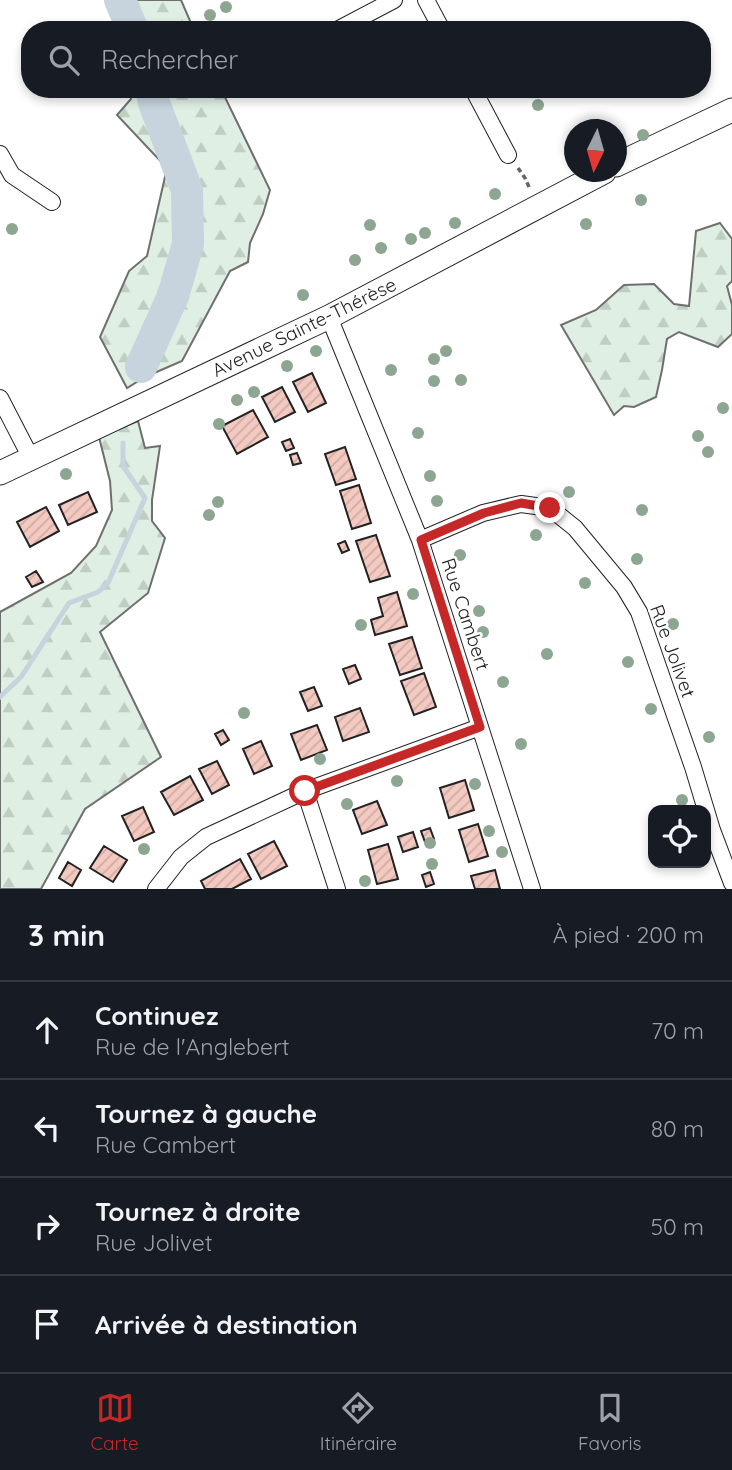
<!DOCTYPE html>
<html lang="fr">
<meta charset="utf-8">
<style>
:root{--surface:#171b24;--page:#242831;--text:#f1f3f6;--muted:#9ea1a6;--line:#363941;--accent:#c62828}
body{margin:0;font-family:Quicksand,sans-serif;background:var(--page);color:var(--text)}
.controls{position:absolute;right:21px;bottom:21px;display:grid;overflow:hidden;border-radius:14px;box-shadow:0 4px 10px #0003}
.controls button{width:63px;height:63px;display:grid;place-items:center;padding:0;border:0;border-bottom:2px solid var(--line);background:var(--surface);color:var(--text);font:35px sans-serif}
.compass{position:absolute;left:564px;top:119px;width:63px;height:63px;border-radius:50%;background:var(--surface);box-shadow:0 4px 10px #0003;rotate:185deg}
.stop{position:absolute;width:21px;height:21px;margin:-16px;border:5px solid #c62828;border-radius:50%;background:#fff}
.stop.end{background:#c62828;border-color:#fff;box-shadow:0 2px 7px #0008}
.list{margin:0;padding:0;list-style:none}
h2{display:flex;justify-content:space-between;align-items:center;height:91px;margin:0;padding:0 28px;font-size:30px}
h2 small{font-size:23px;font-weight:400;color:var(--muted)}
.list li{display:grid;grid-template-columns:46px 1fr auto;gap:21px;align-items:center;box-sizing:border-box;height:98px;padding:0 28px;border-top:2px solid var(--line)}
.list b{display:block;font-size:26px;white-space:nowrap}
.list p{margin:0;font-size:23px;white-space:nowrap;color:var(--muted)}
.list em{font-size:23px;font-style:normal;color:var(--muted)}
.icon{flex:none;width:38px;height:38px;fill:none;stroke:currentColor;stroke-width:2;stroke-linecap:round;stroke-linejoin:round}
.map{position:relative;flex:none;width:732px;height:889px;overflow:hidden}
.search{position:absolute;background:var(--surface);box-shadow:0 4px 10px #0003;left:21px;right:21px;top:21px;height:77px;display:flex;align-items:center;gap:18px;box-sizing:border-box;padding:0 24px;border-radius:28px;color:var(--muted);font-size:26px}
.sheet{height:483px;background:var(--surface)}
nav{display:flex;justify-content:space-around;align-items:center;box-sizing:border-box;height:98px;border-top:2px solid var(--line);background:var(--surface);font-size:19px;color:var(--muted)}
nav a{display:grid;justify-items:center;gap:4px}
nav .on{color:var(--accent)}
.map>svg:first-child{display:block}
.forest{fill:url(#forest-firs);stroke:#6f6f6f;stroke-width:2}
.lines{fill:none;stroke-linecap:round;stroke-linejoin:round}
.stream{stroke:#c7d3dd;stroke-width:5}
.river{stroke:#c7d3dd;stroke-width:32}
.building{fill:url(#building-hatch);stroke:#222;stroke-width:2}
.street-casing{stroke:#222;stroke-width:18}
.secondary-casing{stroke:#222;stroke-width:25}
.path{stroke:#646464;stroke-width:3.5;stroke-dasharray:5 3.5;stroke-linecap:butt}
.street{stroke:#fff;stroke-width:16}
.secondary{stroke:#fff;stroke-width:23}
.tree{fill:#8da692}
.route{stroke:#c62828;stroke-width:9}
.labels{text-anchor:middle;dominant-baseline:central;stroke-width:5;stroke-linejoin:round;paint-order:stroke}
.street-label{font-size:19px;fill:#222;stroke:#fff}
</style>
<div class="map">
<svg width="732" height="889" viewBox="0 0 732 889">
<defs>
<pattern id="forest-firs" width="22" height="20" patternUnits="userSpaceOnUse" patternTransform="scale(1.75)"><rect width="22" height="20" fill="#e0efe3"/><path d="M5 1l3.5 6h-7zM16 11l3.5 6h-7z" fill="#c0cdc2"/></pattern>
<pattern id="building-hatch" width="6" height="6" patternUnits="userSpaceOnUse" patternTransform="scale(1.75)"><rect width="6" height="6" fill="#f3c9c0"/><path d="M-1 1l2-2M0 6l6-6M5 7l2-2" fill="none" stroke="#d0aca5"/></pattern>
</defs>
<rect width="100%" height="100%" fill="#fff"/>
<path class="forest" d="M113,0H181L194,30H119Z
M130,89H221L270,190L263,214L250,243L248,262L230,271L182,361L145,377L127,388L100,337L129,271L147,256L167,168L117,115L131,99Z
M720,223L732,239V281L727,286L732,305V334L718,347L679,332L667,339L662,370L656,397L634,407L624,406L614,415L561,325L596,310L624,285L654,284L674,304L689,306L696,231Z
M138,421L145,448L160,446L152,500V521L165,538L148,593L100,632L161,757L85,809L41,889H0V612L71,573L96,546L112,510L110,481L99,437Z"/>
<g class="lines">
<path class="stream" d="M0,697L21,677L69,603L98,592L108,583L145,498L123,466V443"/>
<path class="river" d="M120,0L133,30
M141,367L173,296L188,244L187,190L154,103L151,89"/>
</g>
<path class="building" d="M312,373L326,403L308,412L293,382Z
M282,387L295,412L275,422L262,397Z
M253,410L268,437L237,454L222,426Z
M290,439L294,448L286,451L282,442Z
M345,447L356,479L336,485L325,454Z
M297,453L301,463L293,465L290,455Z
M359,485L371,523L352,529L340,491Z
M88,492L97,512L68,525L59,505Z
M46,507L59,531L30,547L17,522Z
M376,535L390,576L370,582L356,541Z
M345,541L349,550L342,553L338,544Z
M36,571L43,582L32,587L26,577Z
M397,592L407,626L375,635L371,620L383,616L378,598Z
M412,637L422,668L400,675L389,644Z
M355,665L361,679L349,684L343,669Z
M424,673L436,707L414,715L401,681Z
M314,687L322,706L308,711L300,692Z
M360,708L369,732L343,741L335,717Z
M317,725L327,750L301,760L291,734Z
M223,730L229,740L221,745L215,734Z
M261,741L272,766L254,774L243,749Z
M217,761L229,785L212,794L199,769Z
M190,776L203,800L174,815L161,792Z
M465,780L474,810L449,818L440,788Z
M377,801L387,825L362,834L353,810Z
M143,807L154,832L134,841L122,816Z
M478,824L488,856L469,862L459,830Z
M430,828L434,839L425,842L421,831Z
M413,832L418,847L403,852L398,837Z
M274,841L287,866L261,879L248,854Z
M388,844L398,879L377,884L368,850Z
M104,846L127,860L113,882L90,868Z
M240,859L251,879L232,889H205L201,881Z
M68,862L81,870L72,886L59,878Z
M495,870L500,889H475L471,876Z
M430,872L434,884L426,887L422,875Z"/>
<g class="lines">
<defs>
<path id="street" d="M426,0L442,30
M337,30L394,0
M473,89L508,155
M0,154L12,175L52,202
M329,317L420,540L532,889
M0,398L31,458
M420,540L483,513L521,504L550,508L575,528L624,587L639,612L693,767L712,830L732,883
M305,791L337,889
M156,889L181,857L206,837L305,791L480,727"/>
<path id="secondary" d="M616,165L732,110
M0,473L329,317L604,172"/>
</defs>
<use href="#street" class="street-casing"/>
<use href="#secondary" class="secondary-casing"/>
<path class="path" d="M518,168L525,178L530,189"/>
<use href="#street" class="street"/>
<use href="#secondary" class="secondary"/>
</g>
<g class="tree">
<circle cx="226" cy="7" r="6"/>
<circle cx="210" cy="15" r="6"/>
<circle cx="538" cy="105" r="6"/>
<circle cx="643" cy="135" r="6"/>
<circle cx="495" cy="194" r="6"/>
<circle cx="641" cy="200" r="6"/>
<circle cx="455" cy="223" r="6"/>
<circle cx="586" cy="224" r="6"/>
<circle cx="370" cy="225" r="6"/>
<circle cx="12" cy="229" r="6"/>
<circle cx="425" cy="233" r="6"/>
<circle cx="411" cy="239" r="6"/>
<circle cx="381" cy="248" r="6"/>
<circle cx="355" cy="260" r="6"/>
<circle cx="303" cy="295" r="6"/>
<circle cx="316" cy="351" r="6"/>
<circle cx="446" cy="351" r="6"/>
<circle cx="434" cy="359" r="6"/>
<circle cx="287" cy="366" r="6"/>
<circle cx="391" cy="370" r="6"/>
<circle cx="461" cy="380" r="6"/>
<circle cx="434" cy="381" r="6"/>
<circle cx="254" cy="392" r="6"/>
<circle cx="237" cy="400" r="6"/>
<circle cx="723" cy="408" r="6"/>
<circle cx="219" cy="424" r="6"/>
<circle cx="418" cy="433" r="6"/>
<circle cx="698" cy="436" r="6"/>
<circle cx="708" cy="452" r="6"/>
<circle cx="66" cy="474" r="6"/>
<circle cx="430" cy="476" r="6"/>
<circle cx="569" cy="492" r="6"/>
<circle cx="437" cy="501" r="6"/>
<circle cx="218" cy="502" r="6"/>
<circle cx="642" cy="510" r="6"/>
<circle cx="209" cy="515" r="6"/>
<circle cx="536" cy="535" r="6"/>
<circle cx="460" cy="555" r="6"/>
<circle cx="637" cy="559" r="6"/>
<circle cx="585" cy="583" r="6"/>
<circle cx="413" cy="594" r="6"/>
<circle cx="479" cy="611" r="6"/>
<circle cx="673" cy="624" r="6"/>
<circle cx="361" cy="625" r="6"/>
<circle cx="483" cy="632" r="6"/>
<circle cx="547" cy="654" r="6"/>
<circle cx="628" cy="662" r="6"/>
<circle cx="503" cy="682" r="6"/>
<circle cx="651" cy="709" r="6"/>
<circle cx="244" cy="713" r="6"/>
<circle cx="709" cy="737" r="6"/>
<circle cx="521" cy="744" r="6"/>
<circle cx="320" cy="759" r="6"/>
<circle cx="397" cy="781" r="6"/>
<circle cx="475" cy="784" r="6"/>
<circle cx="682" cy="800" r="6"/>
<circle cx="347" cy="804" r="6"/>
<circle cx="489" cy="831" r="6"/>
<circle cx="430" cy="843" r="6"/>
<circle cx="144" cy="849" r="6"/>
<circle cx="502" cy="852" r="6"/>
<circle cx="432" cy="864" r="6"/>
<circle cx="365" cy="881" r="6"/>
</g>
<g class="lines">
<path class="route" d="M305,791L480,727L421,540L484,513L521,503L550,508"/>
</g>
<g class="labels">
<g class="street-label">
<text transform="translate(304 327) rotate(-26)">Avenue Sainte-Thérèse</text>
<text transform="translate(466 614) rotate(72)">Rue Cambert</text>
<text transform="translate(673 651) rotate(70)">Rue Jolivet</text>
</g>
</g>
</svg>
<div class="controls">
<button><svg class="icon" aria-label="locate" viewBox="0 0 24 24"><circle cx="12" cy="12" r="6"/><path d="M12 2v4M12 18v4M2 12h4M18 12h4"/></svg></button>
</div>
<svg class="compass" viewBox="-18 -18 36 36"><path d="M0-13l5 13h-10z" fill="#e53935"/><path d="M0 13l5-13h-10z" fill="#9ea1a6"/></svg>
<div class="stop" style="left:305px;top:791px"></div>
<div class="stop end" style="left:550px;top:508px"></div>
<div class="search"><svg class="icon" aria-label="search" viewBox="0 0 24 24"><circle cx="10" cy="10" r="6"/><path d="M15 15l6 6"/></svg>Rechercher</div>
</div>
<section class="sheet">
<h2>3 min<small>À pied · 200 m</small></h2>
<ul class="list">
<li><svg class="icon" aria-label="ahead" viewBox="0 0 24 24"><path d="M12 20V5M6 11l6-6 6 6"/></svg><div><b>Continuez</b><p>Rue de l'Anglebert</p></div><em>70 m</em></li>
<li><svg class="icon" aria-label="left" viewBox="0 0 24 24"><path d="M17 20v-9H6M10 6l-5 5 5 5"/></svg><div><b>Tournez à gauche</b><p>Rue Cambert</p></div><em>80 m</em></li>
<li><svg class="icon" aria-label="right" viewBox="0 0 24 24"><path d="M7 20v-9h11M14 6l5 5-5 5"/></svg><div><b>Tournez à droite</b><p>Rue Jolivet</p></div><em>50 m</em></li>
<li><svg class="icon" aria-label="arrive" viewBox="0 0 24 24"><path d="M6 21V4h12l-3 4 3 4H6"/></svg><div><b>Arrivée à destination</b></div></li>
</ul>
</section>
<nav>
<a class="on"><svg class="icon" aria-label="map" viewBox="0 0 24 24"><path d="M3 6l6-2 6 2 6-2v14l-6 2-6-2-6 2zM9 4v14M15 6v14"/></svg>Carte</a>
<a><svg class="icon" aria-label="directions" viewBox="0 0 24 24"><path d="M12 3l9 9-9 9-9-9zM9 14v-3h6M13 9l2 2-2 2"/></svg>Itinéraire</a>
<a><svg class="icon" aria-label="saved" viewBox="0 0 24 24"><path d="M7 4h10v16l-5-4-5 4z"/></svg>Favoris</a>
</nav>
